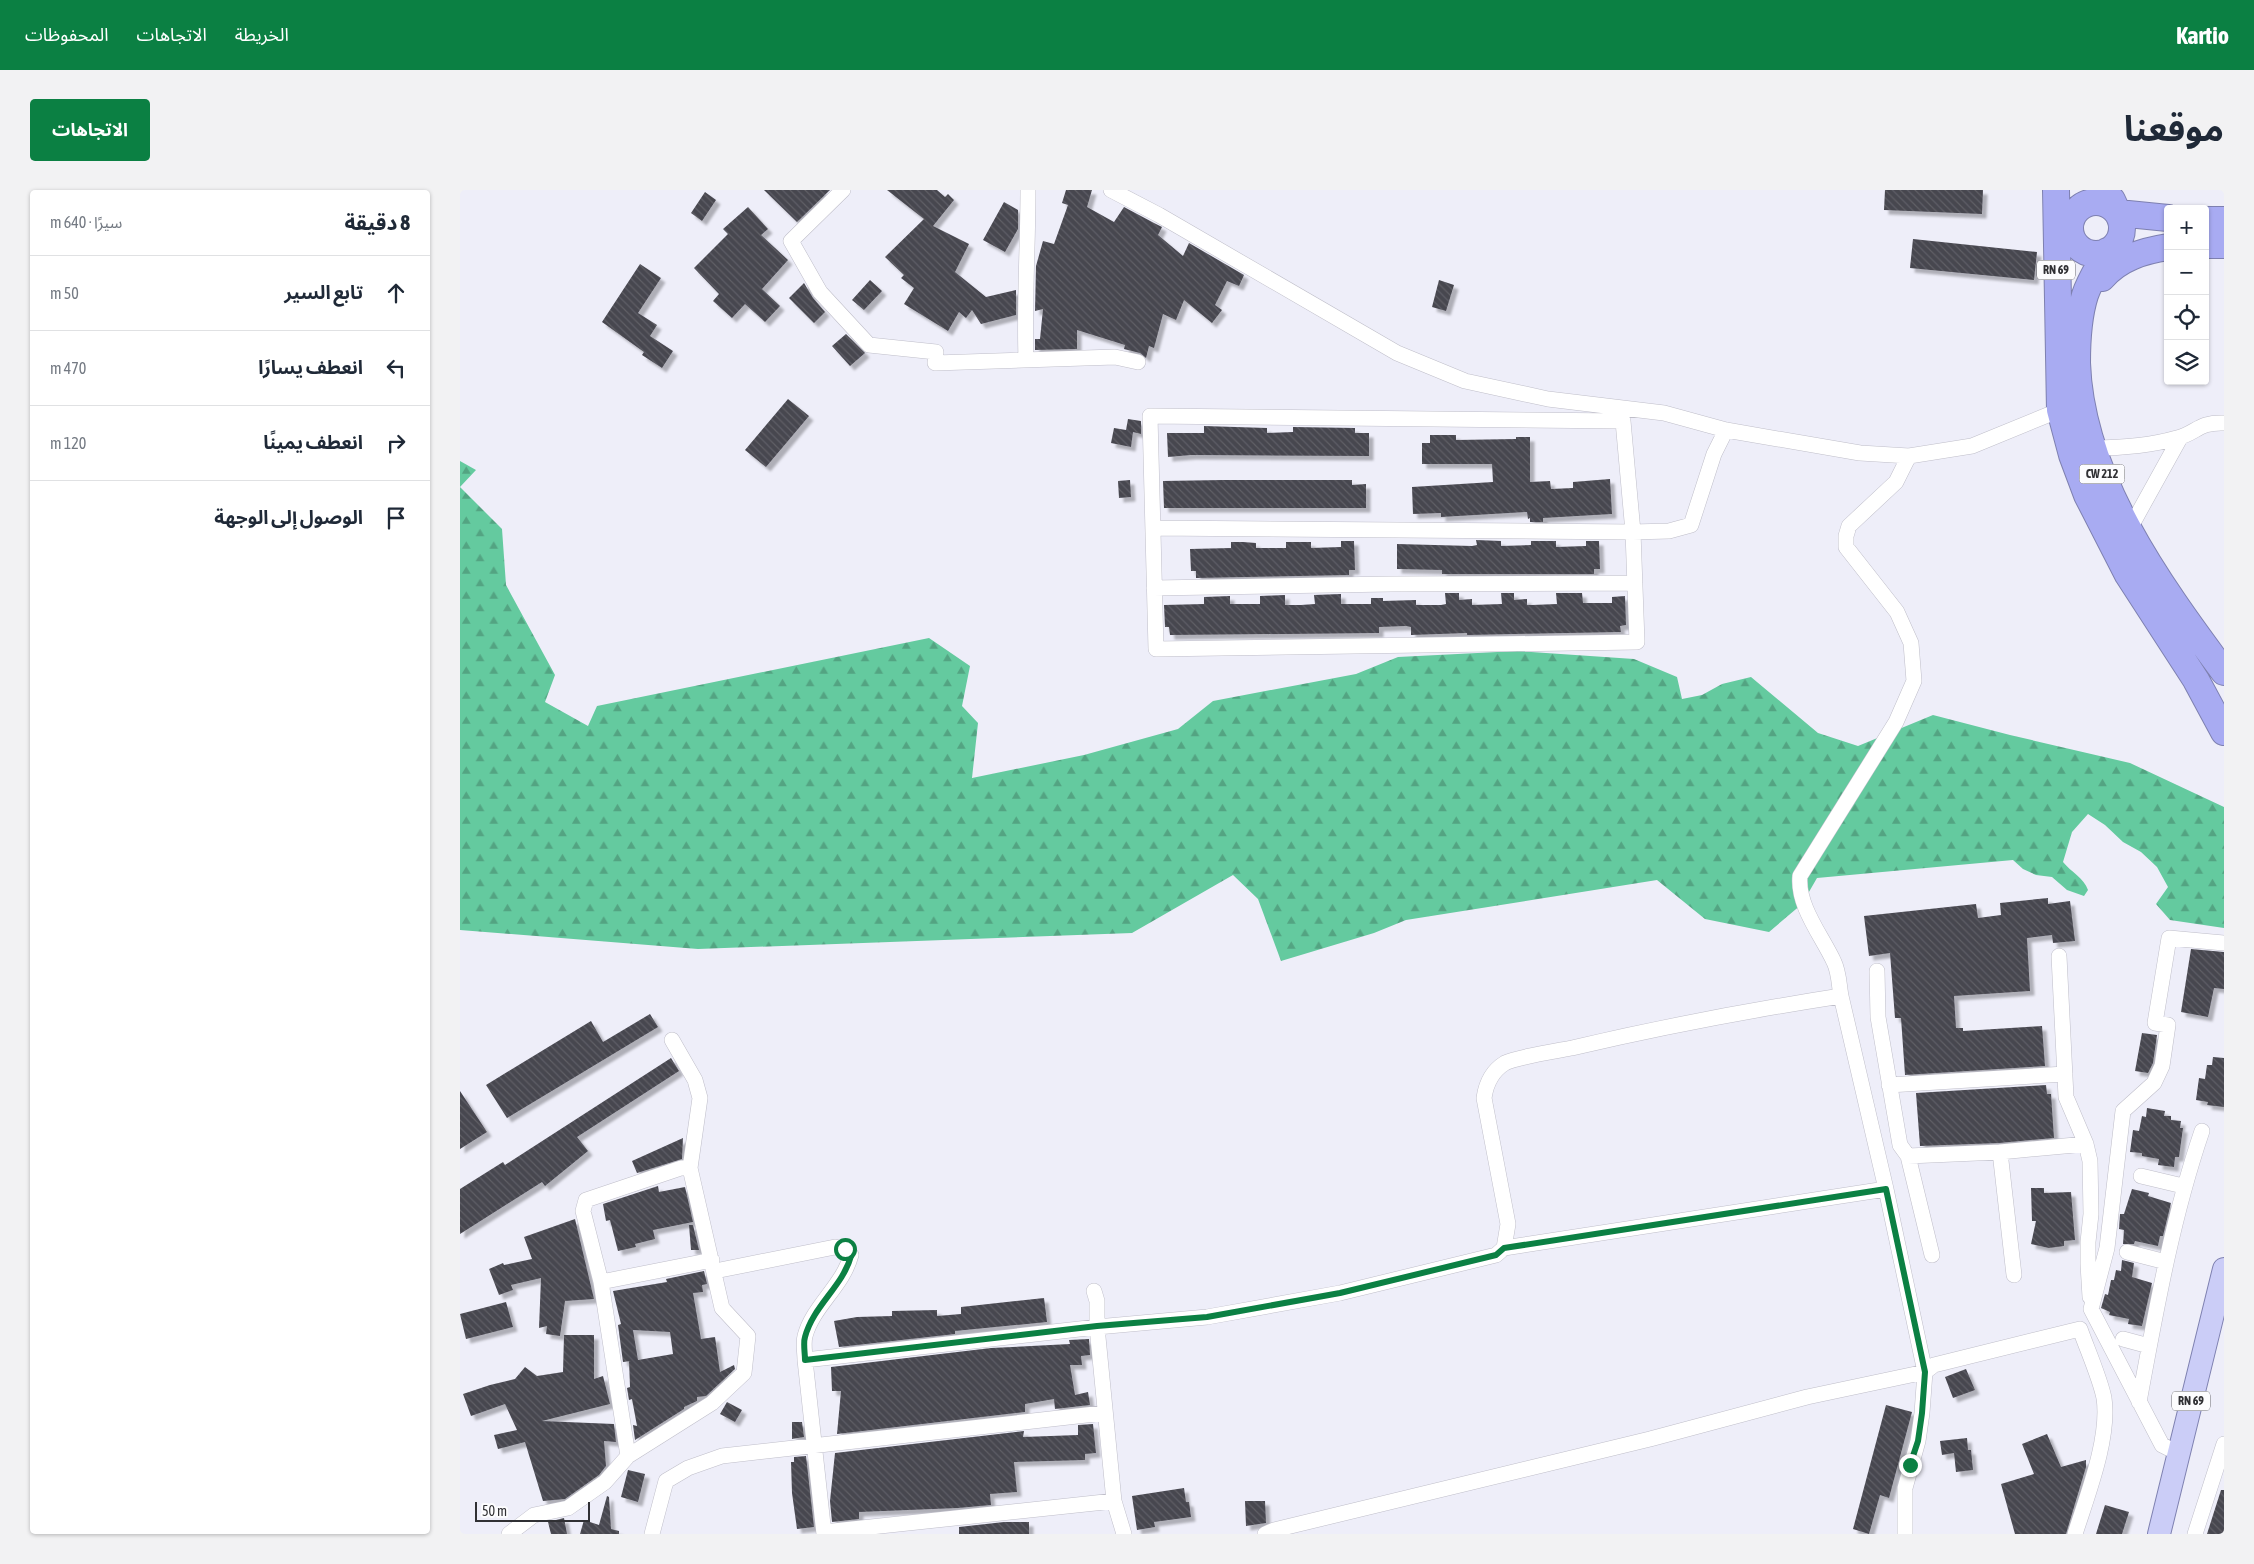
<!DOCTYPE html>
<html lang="ar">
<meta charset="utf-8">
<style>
:root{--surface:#fff;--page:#f2f2f3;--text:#1f2937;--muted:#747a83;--line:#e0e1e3;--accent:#0b8043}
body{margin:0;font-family:"Asap Condensed","Noto Sans Arabic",sans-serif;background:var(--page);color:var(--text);direction:rtl}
.controls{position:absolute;right:15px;top:15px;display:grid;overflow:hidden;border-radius:5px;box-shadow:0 1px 4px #0004}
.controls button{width:45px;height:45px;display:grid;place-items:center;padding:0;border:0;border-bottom:1px solid var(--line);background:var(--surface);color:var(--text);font:25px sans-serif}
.scale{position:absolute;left:15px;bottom:12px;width:115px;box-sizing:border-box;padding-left:5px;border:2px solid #303034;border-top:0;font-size:14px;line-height:18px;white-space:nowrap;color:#303034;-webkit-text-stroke:4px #fcfcfe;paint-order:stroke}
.stop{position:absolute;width:15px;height:15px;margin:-11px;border:4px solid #0b8043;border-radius:50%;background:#fff}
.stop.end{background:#0b8043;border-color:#fff;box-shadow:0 1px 5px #0008}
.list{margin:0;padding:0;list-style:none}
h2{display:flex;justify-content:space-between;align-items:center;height:65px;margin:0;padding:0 20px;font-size:21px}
h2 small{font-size:16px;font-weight:400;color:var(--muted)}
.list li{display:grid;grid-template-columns:32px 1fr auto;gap:15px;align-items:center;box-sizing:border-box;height:75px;padding:0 20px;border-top:1px solid var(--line)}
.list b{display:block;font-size:19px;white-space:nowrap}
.list em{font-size:16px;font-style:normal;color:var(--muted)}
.icon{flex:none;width:28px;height:28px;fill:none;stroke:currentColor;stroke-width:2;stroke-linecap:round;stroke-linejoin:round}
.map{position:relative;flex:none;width:1764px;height:1344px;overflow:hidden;direction:ltr;border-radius:5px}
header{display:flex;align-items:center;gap:30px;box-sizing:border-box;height:70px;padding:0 25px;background:var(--accent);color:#fff}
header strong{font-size:24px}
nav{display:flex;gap:28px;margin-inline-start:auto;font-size:18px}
.intro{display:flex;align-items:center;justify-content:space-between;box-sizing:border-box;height:120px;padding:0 30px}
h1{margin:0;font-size:35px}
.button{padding:12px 22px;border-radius:5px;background:var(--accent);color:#fff;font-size:18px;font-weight:700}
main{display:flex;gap:30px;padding:0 30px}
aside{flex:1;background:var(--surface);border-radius:5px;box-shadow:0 1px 4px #0004}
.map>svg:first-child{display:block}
.forest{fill:url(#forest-firs)}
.building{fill:url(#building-back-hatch);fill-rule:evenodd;filter:url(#shadow)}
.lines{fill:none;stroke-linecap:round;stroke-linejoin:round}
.street-casing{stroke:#bfbec9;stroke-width:16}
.primary-casing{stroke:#7e80b0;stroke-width:24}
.highway-casing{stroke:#7e80b0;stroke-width:28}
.street{stroke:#fff;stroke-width:15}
.primary{stroke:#cbcdf7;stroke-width:22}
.highway{stroke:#a8abf2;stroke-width:26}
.route{stroke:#0b8043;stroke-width:6}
.labels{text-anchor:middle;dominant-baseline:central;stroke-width:5;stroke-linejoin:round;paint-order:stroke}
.shield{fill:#fcfcfe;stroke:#6d6d71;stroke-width:1}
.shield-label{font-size:12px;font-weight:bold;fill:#303034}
</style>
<header>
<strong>Kartio</strong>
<nav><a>الخريطة</a><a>الاتجاهات</a><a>المحفوظات</a></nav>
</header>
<div class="intro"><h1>موقعنا</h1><a class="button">الاتجاهات</a></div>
<main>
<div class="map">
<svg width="1764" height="1344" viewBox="0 0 1764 1344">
<defs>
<pattern id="forest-firs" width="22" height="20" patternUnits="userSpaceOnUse" patternTransform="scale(1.25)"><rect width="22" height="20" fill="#64ca9f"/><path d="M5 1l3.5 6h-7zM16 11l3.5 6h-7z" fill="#53a482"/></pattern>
<pattern id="building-back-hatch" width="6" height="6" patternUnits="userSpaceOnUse" patternTransform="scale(1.25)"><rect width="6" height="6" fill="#47464f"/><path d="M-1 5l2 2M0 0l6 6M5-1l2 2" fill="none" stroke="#5f5f66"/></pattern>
<filter id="shadow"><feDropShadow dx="4.5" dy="4.5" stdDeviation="1" flood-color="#0004"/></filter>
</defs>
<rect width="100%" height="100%" fill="#eeeef9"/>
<path class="forest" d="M0,271L16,280L0,297L42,339L46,395L95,485L85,512L128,536L137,516L469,448L510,476L502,516L518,533L512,588L624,565L718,539L753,511L896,484L938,467L1057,461L1174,469L1217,487L1222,509L1242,505L1262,494L1291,487L1358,543L1398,556L1473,525L1550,545L1670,573L1764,617V738L1710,730L1696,714L1708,697L1697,677L1681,662L1663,652L1645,635L1628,624L1612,642L1603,672C1611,682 1624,688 1628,700L1624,706L1607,700L1592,687L1576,685L1563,679L1553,670L1357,688L1342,714L1309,742L1245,729L1197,690L946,730L914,743L821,771L798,709L773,685L672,743L238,759L0,740Z"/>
<path class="building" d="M304,0H370L337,32Z
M427,0H477L485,7L488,4L494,10L473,36L509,54L495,82L526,107L556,100V125L521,134L512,120L506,128L499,122L488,141L444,114L454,98L441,88L444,85L425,67L464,29Z
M606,0H632L627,17L654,32L664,17L694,33L702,37L698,45L723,66L729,53L784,85L779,96L767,91L755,115L762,120L752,133L724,110L716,130L703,124L694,158L689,156L686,168L680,163L664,159L665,155L617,140V159L575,160V149H580L583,119L575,121L576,76L583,51L594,54L608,15L602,13Z
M1425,0H1523L1522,24L1424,20Z
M245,2L256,10L242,31L231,23Z
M544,12L558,20V39L545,62L523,50Z
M288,17L308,39L301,45L328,70L302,99L320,116L305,132L285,114L272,128L253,111L259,104L234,78L268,44L263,39Z
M1453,49L1577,62L1574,90L1450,78Z
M180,74L201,88L178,123L197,135L190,146L213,161L202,178L182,165L184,162L142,132Z
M410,90L422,101L404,120L392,110Z
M979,90L994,95L986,121L972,117Z
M344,93L353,108L365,122L354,133L329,108Z
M386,144L405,163L390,176L372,156Z
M328,209L349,226L306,277L285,260Z
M668,229L681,231V244L673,242L671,257L651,253L654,238L666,240Z
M744,236L807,238V243L833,242V237L895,238V243H909V266L731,265L708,267L707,243H744Z
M970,245H996V250L1056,249V247H1070V292L1090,291L1091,299L1113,298V292L1150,289L1152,324L1083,328V332H1070V328L1068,329L1067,322L981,327V323L953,324L952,297L1033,292L1032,274H962V253H970Z
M670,290L671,307L659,308L658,291Z
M763,290H892V295L906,294V318H704L703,291Z
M1016,350L1041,351V356L1071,355V351H1096V357L1126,356V351H1139L1140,379H1134V384H982V380L937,379V354L1012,356L1017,355Z
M881,351H894L895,380H889V385L736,388V381H731L730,359L771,358V352H783L796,353V358H826V352H851V358L881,357Z
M985,403H999V410L1012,409V415L1042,414L1041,403H1054V410L1067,409V415H1072L1097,414L1096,403H1122L1123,413H1152V407L1165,406L1166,435L1160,436L1161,442L1007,445V443L951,445V437L946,436L919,437V443L710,445L709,437H705L704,415L744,414V407L770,406V414H800V406L825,405V415H841L855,414L854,405L881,404V414H911V408H923V411L956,410V415H981L986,414Z
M1588,708V714L1610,711L1615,751L1593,753L1592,745L1567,748L1570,801L1494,806L1496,838H1503V841L1582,836L1585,876L1445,885L1441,828H1435L1430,763L1409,766L1404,726L1516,714L1518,728L1541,725L1540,713Z
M1731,759L1764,762V799L1754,798L1748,827L1721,822Z
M190,824L198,837L47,928L26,895L131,831L143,852Z
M1682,843L1697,845L1693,873L1688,883L1675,881Z
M1753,867L1764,868V917L1747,915L1748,912L1736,910L1739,888L1745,889L1747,875H1752Z
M211,868L219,881L117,947L128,961L85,996L82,992L0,1044V999L43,972L45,975Z
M1586,895L1587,904H1591L1594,948L1539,953L1460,956L1456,903Z
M0,901L27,942L0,959Z
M1687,918L1705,921L1704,926H1711V930L1721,931L1720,938H1723L1719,967H1715L1714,977L1698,975L1699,969L1682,966V963L1670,962L1673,940L1679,941L1682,926L1686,927Z
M223,948L222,969L177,983L172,971Z
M198,996L199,1002L225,997L233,1032L193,1040L195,1049L175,1054L176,1057L158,1061L150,1030L146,1031L143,1014Z
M1571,998H1584V1003L1611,1002L1615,1050L1604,1051V1056L1589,1058L1571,1054L1576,1031H1572Z
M1672,999L1689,1003L1688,1006L1711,1013L1703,1046H1700L1698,1056L1675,1051L1674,1054H1663L1664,1040L1659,1039L1660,1024H1664Z
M115,1029L134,1109L105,1111L100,1146L86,1144L87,1136L79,1138L81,1088L51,1095L53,1100L39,1105L29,1079L43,1073L44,1075L72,1069L64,1047Z
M229,1035H233L239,1060H231Z
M1662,1070L1674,1073L1672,1087L1692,1093L1682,1136L1668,1134L1669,1129L1649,1125L1650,1122L1641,1118L1645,1104L1648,1105L1651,1090H1654L1656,1080L1661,1081Z
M244,1081L247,1094L242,1095L243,1102L233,1103L241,1149L255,1147L260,1182L274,1175L275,1179L246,1206L237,1207V1211L224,1217V1219L175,1250L173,1235L177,1236L172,1209L169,1210L167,1198L170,1197L169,1171H171L163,1172L158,1135L161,1134L153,1101L207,1092L206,1089ZM173,1140L210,1142L213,1164L178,1170Z
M584,1108L587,1132L495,1141V1144L379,1157L374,1131L397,1127L432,1126V1121L477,1120V1126L501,1124V1117Z
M46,1112L53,1137L6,1149L0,1124Z
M104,1145H134V1189L143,1186L150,1214L82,1231L154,1234L156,1252L144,1251L146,1276L139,1285L105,1309L83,1311L65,1252L38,1259L34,1245L57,1240L45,1214L11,1226L3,1204L30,1195L55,1189L65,1177L77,1186L103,1182Z
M629,1149L630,1165L621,1166L622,1175H610L615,1205L628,1202L630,1215L595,1219L594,1209L565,1214V1222L377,1244L381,1201H372L371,1177L531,1158L610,1154L609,1150Z
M1506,1179L1515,1200L1493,1208L1485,1187Z
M267,1212L282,1220L275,1232L260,1224Z
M1426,1215L1452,1222L1429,1308L1420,1305L1409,1344L1393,1339Z
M332,1232H342L344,1247L332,1249Z
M633,1234L636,1263L625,1264V1270L554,1272L557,1302L530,1304L531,1315L498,1318L399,1322V1329L372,1332L370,1311L375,1263L564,1241L563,1247L618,1245V1235Z
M1587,1244L1601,1277L1626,1270V1277L1606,1344H1555L1541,1294L1574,1284L1562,1254Z
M1507,1248L1508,1260H1511L1513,1280L1496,1282L1494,1263L1482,1265L1480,1251Z
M346,1266L354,1337L337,1339L332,1303L331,1272H334V1267Z
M168,1280L185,1284L178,1312L161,1307Z
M724,1298L726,1312H729L731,1327L694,1332L695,1337L677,1340L672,1306Z
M1761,1300H1764V1344H1747Z
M147,1306L149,1307L151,1339L159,1341V1344H120L124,1330L139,1335Z
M785,1311H805L806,1333L786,1336Z
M1645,1315L1669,1322L1662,1344H1636Z
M104,1328L107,1344H91L88,1332Z
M544,1332H569V1344H499V1337Z"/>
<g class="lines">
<defs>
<path id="street" d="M383,0L331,51L360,102L409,155L476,162L475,173L655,167L678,172
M651,0L699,25L937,163L1005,191L1088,209L1204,223L1266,240L1400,263L1449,266L1512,256L1600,220
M566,169C564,112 568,57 568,0
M1633,258C1661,258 1689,256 1717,248C1737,243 1738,232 1764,233
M693,338L1173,342L1177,452L696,459L690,226L1163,231L1173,342L1209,341L1231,335L1254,264L1266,240
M1669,340L1720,248
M694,398L931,394L1175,393
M1599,766L1606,907L1626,954L1630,971L1631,1024L1628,1052V1074L1630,1107
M1417,781L1418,827L1440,955L1448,966L1472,1065
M1381,806L1426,999
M1429,895L1605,884
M1540,962L1554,1085
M1448,966L1540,962L1626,954
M1681,986L1723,996
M1667,1062L1706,1072
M255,1081L375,1057L385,1059L391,1065C383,1096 353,1116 345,1146C343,1153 345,1163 345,1170L364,1344
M141,1092L252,1070
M634,1101L637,1111V1137L654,1311L664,1344
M1663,1149L1689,1156
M345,1170L637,1137L747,1127L880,1103L1036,1065L1044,1058L1048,1034L1024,908C1026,894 1032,881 1045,873C1057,867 1096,861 1112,858C1201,837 1291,820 1381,806C1379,795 1379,782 1374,772C1362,746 1337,716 1340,686L1436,532L1454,491L1451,453L1437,422L1386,357V346L1389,336L1436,292L1449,266
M1679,1212C1696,1120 1712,1029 1742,941
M1718,1263L1702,1255L1631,1119L1647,1058L1663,921L1694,893L1702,876L1708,835L1695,833L1709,748L1764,753
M168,1266L141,1092L123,1021L126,1010L221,978H230
M364,1342L654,1311
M49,1344L74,1325L108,1318L145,1292L168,1266L252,1213L284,1183L288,1146L262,1118L230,978L240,908L235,890L212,850
M192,1344L206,1291L228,1278L262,1266L644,1223
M805,1344L814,1340L1190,1249L1347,1207L1465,1182L1426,999L1044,1058
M1445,1344V1298L1458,1251L1462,1223L1465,1182L1474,1175L1620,1139C1627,1159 1640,1188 1644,1208C1650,1248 1627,1306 1615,1344
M1735,1344L1764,1254"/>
<path id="primary" d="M1699,1344L1764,1079"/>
<path id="highway" d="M1596,0L1600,220L1612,265L1627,305L1668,385L1736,490L1764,542
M1652,10L1658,23L1708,28
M1610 38a26 26 0 1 1 52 0a26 26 0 1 1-52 0Z
M1745,30H1764
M1745,55H1764
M1647,61C1640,75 1630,90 1625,105C1618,127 1617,150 1617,173C1621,287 1698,393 1764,482
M1642,88C1659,68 1683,61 1708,57"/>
</defs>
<use href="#street" class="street-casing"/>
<use href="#primary" class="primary-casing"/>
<use href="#highway" class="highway-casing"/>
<use href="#street" class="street"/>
<use href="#primary" class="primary"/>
<use href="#highway" class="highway"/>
</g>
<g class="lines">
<path class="route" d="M385,1059L391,1066C383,1096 353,1116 345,1147C343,1153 345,1163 345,1170L637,1136L747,1127L880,1103L1036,1065L1044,1058L1426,999L1465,1182L1462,1223L1458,1251L1450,1275"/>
</g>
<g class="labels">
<g class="shield">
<rect x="1577" y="70.5" width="38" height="19" rx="4"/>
<rect x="1619.5" y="274.5" width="45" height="19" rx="4"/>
<rect x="1712" y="1201.5" width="38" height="19" rx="4"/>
</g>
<g class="shield-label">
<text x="1596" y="80">RN 69</text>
<text x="1642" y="284">CW 212</text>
<text x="1731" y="1211">RN 69</text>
</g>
</g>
</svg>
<div class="controls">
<button>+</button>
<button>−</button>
<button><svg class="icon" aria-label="locate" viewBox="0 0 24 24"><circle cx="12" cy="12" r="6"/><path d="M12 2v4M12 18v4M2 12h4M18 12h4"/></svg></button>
<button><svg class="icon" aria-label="layers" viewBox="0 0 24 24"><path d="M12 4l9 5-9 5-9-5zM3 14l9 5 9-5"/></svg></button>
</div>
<div class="scale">50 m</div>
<div class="stop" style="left:385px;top:1059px"></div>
<div class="stop end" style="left:1450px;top:1275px"></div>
</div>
<aside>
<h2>8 دقيقة<small>سيرًا · 640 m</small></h2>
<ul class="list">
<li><svg class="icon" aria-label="ahead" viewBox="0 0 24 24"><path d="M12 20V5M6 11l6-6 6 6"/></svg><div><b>تابع السير</b></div><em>50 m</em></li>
<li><svg class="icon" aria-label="left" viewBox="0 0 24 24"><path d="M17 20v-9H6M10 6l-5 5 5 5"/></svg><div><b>انعطف يسارًا</b></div><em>470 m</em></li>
<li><svg class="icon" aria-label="right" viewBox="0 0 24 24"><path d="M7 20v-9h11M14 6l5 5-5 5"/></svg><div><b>انعطف يمينًا</b></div><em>120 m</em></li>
<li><svg class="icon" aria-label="arrive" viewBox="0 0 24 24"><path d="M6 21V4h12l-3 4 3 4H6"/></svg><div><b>الوصول إلى الوجهة</b></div></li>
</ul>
</aside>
</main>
